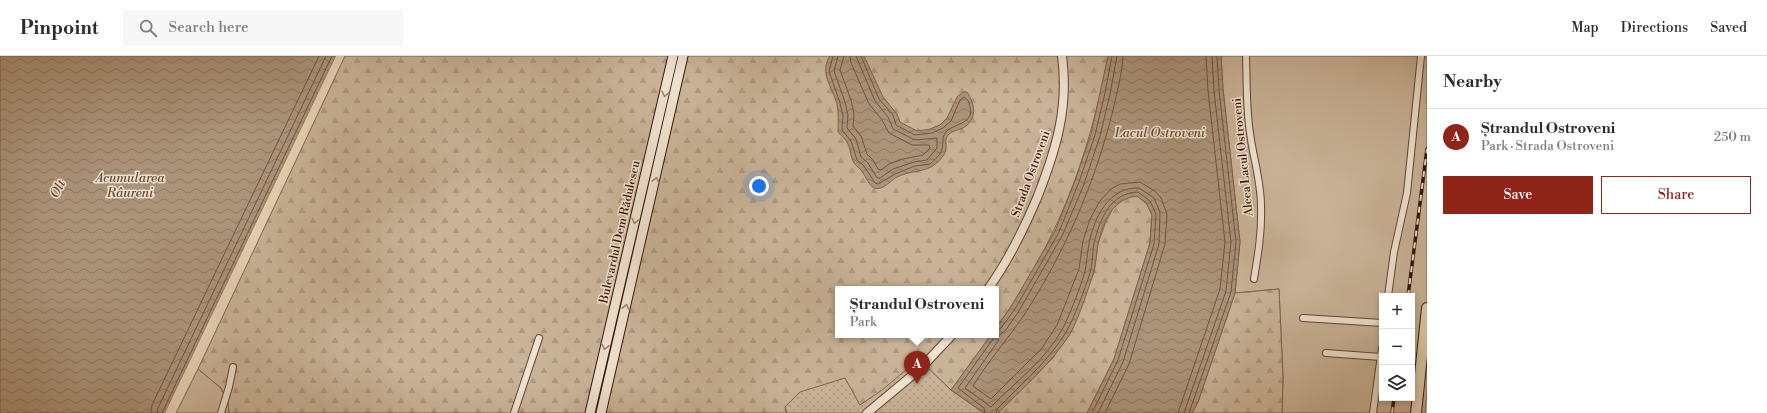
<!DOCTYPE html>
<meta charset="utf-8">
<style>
:root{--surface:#fff;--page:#f7f7f7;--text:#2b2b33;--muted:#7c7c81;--line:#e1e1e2;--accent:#8f2418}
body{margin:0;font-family:"Libre Bodoni",serif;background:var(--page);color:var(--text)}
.controls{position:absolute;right:12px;bottom:12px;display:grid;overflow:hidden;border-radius:0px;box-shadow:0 2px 6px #0003}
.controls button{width:36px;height:36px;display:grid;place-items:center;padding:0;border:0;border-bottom:1px solid var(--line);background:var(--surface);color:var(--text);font:20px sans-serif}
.you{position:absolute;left:759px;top:130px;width:14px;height:14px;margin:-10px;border:3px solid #fff;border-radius:50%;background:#1a73e8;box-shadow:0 0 0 6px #1a73e833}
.badge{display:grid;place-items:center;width:26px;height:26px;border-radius:50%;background:var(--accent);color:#fff;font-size:13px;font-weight:700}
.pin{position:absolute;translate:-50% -33px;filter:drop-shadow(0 1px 2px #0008)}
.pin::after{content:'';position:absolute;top:21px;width:14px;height:12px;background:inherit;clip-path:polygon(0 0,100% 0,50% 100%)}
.popup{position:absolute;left:835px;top:230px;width:164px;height:52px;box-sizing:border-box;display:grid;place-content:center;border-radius:0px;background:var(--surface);filter:drop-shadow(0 1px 3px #0005);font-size:13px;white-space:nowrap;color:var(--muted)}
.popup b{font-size:15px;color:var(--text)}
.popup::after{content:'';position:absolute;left:50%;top:100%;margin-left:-8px;border:8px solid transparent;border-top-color:var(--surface)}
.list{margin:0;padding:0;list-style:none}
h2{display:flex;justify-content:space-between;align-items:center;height:52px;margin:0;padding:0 16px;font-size:17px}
h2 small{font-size:13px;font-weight:400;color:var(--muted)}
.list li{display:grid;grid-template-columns:26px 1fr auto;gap:12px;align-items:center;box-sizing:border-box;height:56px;padding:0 16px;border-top:1px solid var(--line)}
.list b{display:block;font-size:15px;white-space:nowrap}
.list p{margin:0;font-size:13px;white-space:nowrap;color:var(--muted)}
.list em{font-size:13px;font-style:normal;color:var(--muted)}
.actions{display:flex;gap:8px;padding:12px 16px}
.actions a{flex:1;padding:9px 0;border:1px solid var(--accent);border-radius:0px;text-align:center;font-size:14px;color:var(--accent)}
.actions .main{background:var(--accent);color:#fff}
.icon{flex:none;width:22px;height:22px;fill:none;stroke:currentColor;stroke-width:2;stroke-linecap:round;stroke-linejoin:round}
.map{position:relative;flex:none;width:1427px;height:357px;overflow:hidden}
header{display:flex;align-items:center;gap:24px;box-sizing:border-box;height:56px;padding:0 20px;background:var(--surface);border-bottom:1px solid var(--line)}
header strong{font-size:19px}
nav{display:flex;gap:22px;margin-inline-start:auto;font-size:14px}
.search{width:280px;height:36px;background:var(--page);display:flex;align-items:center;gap:10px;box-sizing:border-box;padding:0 14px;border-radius:0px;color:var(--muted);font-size:15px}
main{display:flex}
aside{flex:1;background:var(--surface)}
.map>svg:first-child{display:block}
.grass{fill:#c9b398;stroke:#80644e;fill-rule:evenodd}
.forest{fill:url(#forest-firs);stroke:#80644e}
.park{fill:url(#park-dots);stroke:#80644e}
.water{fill:url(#water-waves);stroke:#7c614b}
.pier{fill:#e7d3b6}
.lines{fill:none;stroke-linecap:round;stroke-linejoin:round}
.shore{stroke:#705440;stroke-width:1}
.minor-casing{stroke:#624531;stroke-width:8}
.tertiary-casing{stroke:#624531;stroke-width:10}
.secondary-casing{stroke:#361605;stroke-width:11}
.primary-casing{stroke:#361605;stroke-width:12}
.minor{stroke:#efe2d0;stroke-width:6}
.tertiary{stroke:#efe2d0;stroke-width:8}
.secondary{stroke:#efe2d0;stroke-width:9}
.primary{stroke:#e7d3b6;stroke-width:10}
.rail-casing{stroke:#361605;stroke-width:3.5}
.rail{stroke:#efe2d0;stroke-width:2;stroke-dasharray:6;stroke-linecap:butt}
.oneway{stroke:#9c8675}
.labels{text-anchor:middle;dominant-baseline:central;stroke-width:3;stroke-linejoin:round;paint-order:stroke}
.street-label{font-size:12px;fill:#361605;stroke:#efe2d0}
.water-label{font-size:13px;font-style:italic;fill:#654834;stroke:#efe2d0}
</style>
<header>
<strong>Pinpoint</strong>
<div class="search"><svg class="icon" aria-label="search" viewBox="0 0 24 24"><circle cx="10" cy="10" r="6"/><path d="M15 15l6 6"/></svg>Search here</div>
<nav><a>Map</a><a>Directions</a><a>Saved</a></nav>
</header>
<main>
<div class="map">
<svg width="1427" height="357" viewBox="0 0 1427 357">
<defs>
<pattern id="forest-firs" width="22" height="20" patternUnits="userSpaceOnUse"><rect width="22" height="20" fill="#c9b398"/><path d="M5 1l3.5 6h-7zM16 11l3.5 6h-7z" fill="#ad9982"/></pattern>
<pattern id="park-dots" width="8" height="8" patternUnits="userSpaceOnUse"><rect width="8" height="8" fill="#c9b398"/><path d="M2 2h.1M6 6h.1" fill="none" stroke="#ad9982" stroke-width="1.8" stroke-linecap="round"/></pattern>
<pattern id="water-waves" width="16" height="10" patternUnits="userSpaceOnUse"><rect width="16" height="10" fill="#ab937a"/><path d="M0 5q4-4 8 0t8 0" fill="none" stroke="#8c7762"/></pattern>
</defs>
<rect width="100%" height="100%" fill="#e7d3b6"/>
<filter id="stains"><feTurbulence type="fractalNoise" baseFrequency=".005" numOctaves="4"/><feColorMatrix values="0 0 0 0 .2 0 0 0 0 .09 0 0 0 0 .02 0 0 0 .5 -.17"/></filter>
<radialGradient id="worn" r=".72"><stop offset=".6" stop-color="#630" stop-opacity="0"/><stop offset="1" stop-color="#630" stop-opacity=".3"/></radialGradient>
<path class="grass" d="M1221,0H1427V336L1425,357H1282L1283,322L1279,233L1235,237L1240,186L1223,33ZM1382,240H1412V342H1382Z
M198,313L221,332L228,346L229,357H176Z"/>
<path class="forest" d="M345,0H1108C1089,102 1057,187 996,272V233H838V279H991L951,334L924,309L859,350L785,351L787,357H229L228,346L221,332L198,313Z
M1137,140L1147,148L1152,159L1150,187L1114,303L1087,357H998L1054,301L1094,217L1098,188L1105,168L1112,154L1120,145L1127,141Z
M1279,233L1283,322L1282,357H1192L1198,346L1235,237Z"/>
<path class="park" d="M919,303L951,334L984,357H787L785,351L800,336L845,322L860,349L882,334Z"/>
<path class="water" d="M0,0H336L165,357H0Z
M830,0H864L883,41L897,58L900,66L917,75L930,73L940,69L947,62L957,41L963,36H967C975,48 978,63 963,72C959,74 952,75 949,78C942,85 950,91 943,100C929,119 916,112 897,121C891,124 881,137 873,131C868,128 865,119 861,114C859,111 854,109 853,105C850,100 851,93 848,88C846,83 841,80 838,76C838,66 839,57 837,48C832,31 819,16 830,0Z
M1108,0H1221L1223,33L1240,186L1235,237L1198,346L1192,357H1087L1114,303L1150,187L1152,159L1147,148L1137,140C1112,143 1103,166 1098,188C1096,198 1096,209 1093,218C1088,234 1078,264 1070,278C1051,308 1023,332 998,357H984L951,334L991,279H996V272L1011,251L1055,175L1075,125L1091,78Z"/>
<path class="pier" d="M336,0H338L297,88L167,357H165Z"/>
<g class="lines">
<path class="shore" d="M833,0L829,15L840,47L843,60L842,74L851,85L857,104L864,110L875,127L878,128L895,118L915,110L930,108C934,104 941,99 942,93C944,87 941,82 946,76C952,68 975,68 970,51C969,46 968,43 964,41L960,44L951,65L943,72L932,77L915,79L896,69L893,59L879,43L861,0
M838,0L834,15L845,46L848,59L847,72L856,83L861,101L868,107L877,122H880L893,113L914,106L927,104L937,92V82L915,84L893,73L888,61L875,45L856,0
M844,0L840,14L851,44L854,58L853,70L861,80L867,98L873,104L878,113L881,114L889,108L903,103L923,99L930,92L929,89H912L889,77L882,64L869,48L851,7L850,0
M996,274L1001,272L1015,253L1059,176L1079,126L1095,79L1105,37L1112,0
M151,357L152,349L319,0
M157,357L158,352L326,0
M162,357L332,0
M985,357L984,352L958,332L993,283L994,279
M996,357L997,353C1021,328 1048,306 1066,276C1074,263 1085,232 1090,217C1093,207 1092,197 1094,187C1100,163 1110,137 1138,136L1150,145L1156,158L1154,188L1118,304L1092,357
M1098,357L1123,306L1159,188L1160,156L1154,142L1139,132C1109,131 1094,161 1089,188C1087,197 1087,206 1085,215C1081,230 1070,258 1063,272C1046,304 1015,326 991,351L965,332L998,285L999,279L1005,275L1019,255L1063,178L1084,128L1100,80L1110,38L1117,0
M1105,357L1129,308L1165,188L1167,158L1161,142L1156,136L1140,126L1120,128L1111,133L1100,145L1090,163L1083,185L1079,213L1057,269L1042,292L991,343L973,330C988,305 1008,283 1024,259C1065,196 1095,127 1113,54C1117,36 1122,18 1123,0
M1178,357L1220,233L1225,186L1208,35L1206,0
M1184,357L1226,235L1231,186L1214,35L1212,0
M1189,357L1231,236L1236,186L1219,34L1217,0"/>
<defs>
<path id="minor" d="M1246,0C1247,26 1246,52 1250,77C1253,101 1261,125 1261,150C1262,175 1258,199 1254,223
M1388,240L1394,196L1407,137L1421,0
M1303,262L1382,267
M1326,297L1381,301
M221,357L229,331L233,311
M514,357L539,282
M1373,357L1382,292"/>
<path id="tertiary" d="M988,233C1009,204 1023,175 1037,142C1056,94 1069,52 1062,0
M867,357L920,313L952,279"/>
<path id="secondary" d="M590,357L673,0
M601,357L683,0"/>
<path id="primary" d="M1416,357L1427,252"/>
</defs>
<use href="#minor" class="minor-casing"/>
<use href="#tertiary" class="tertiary-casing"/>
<use href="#secondary" class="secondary-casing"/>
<use href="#primary" class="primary-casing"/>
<use href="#minor" class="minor"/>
<use href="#tertiary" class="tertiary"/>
<use href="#secondary" class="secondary"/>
<use href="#primary" class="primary"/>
<defs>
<path id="rail" d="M1408,240L1427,93
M1392,357L1394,342"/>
</defs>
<use href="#rail" class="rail-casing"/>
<use href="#rail" class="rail"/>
</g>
<defs><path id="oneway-chevron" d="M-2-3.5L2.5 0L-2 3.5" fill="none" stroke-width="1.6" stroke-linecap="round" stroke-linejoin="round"/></defs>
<g class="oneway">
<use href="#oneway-chevron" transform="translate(665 38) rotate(103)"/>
<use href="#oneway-chevron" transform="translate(656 124) rotate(-78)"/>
<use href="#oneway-chevron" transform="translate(635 165) rotate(103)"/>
<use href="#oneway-chevron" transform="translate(626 251) rotate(-77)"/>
<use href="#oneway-chevron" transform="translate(605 291) rotate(103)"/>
</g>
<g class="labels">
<g class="street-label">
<text transform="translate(1243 101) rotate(-96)">Aleea Lacul Ostroveni</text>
<text transform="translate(1031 118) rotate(-70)">Strada Ostroveni</text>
<text transform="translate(620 176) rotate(-77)">Bulevardul Dem Rădulescu</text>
</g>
<g class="water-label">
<text x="1160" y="77">Lacul Ostroveni</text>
<text x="130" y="122">Acumularea<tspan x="130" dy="15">Râureni</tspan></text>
<text transform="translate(58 133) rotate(-63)">Olt</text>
</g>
</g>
<rect width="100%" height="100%" filter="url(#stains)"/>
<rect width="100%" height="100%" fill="url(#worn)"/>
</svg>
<div class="controls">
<button>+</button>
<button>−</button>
<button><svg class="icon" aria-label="layers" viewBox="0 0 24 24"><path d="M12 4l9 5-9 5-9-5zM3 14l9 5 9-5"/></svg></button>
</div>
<div class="you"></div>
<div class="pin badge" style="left:917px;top:328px">A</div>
<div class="popup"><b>Ștrandul Ostroveni</b>Park</div>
</div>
<aside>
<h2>Nearby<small></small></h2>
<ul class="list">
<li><span class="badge">A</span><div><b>Ștrandul Ostroveni</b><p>Park · Strada Ostroveni</p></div><em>250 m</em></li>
</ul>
<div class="actions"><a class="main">Save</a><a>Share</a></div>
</aside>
</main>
